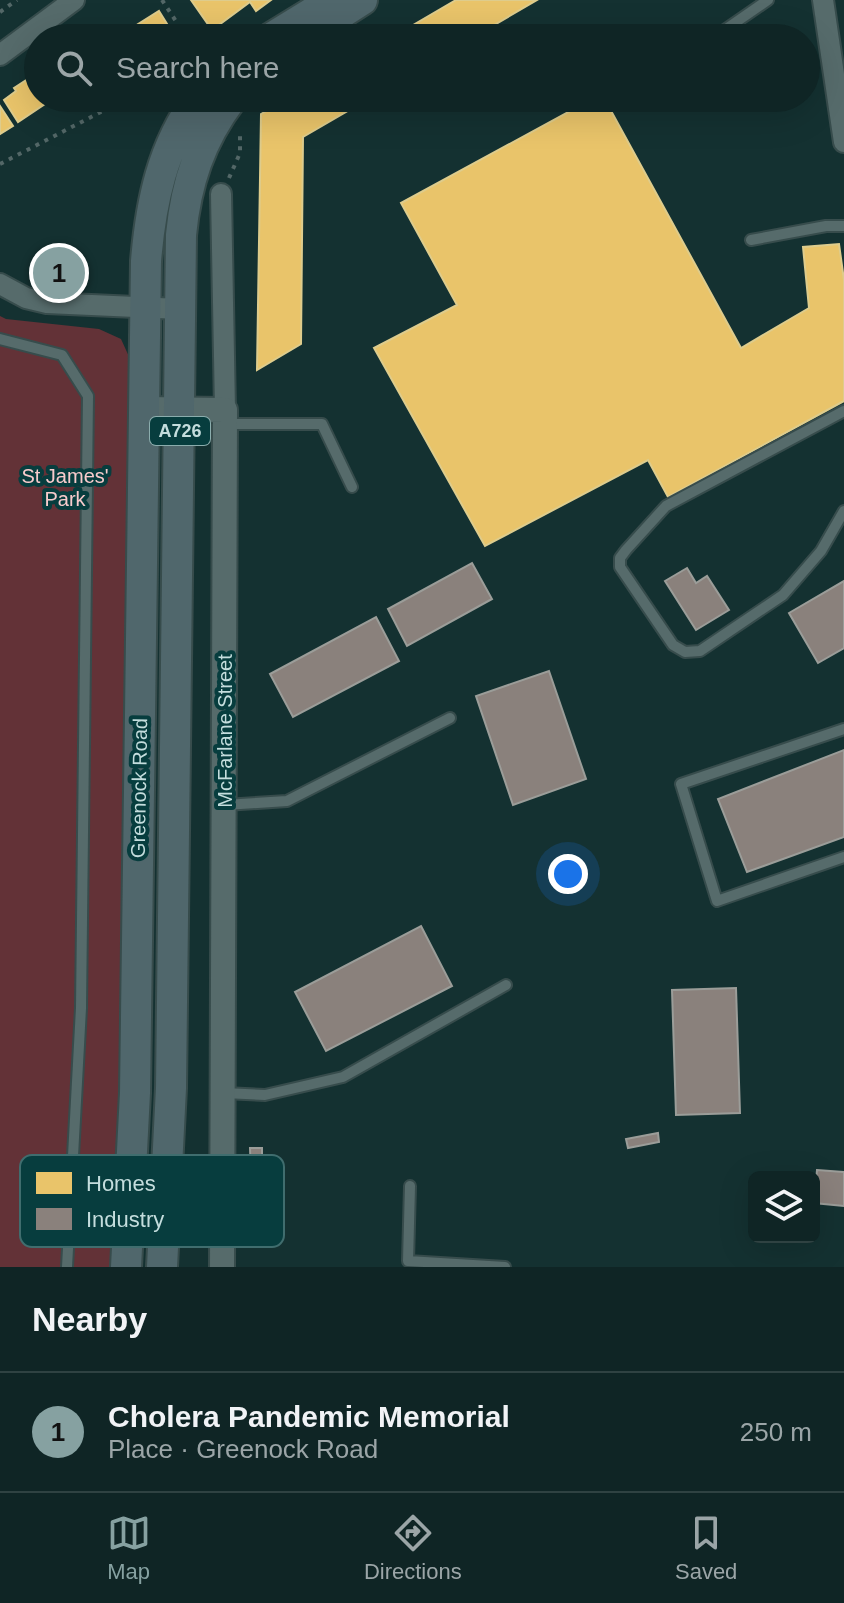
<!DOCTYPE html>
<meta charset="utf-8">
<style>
:root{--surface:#0f2525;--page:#182d2d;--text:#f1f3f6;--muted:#9ba5a7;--line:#2f4242;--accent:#86a1a1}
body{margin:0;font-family:Helvetica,sans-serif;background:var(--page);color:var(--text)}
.controls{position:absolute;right:24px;bottom:24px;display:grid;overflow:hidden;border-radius:12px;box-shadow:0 8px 32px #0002}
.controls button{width:72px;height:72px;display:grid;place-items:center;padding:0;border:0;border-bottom:2px solid var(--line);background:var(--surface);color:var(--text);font:40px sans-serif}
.you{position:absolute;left:568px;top:874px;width:28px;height:28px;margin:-20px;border:6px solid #fff;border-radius:50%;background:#1a73e8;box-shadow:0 0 0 12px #1a73e833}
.badge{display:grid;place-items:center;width:52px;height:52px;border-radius:50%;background:var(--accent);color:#111;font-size:26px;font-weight:700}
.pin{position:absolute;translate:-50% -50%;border:4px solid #fff;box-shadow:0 2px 8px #0006}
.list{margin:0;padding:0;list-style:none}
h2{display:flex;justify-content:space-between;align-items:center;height:104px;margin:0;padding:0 32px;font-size:34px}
h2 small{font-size:26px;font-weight:400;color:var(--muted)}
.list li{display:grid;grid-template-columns:52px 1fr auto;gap:24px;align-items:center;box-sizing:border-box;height:120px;padding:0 32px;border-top:2px solid var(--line)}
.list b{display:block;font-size:30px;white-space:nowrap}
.list p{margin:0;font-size:26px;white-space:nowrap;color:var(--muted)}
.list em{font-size:26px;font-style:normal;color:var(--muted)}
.icon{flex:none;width:44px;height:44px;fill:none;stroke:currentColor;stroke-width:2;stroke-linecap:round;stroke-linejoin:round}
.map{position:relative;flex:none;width:844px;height:1267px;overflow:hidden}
.search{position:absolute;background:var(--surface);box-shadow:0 8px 32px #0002;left:24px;right:24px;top:24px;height:88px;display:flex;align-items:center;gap:20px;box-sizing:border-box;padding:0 28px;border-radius:44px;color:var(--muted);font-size:30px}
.sheet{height:224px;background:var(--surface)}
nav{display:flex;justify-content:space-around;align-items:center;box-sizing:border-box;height:112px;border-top:2px solid var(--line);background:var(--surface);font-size:22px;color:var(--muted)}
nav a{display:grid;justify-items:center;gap:4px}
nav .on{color:var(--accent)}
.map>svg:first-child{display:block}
.green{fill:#633237}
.homes{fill:#e9c46a;stroke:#decc8c;stroke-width:2}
.industry{fill:#8a817c;stroke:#9b9d99;stroke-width:2}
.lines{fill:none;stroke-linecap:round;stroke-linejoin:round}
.service-casing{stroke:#374c4c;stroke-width:14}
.minor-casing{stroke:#374c4c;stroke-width:24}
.tertiary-casing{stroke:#374c4c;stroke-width:28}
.primary-casing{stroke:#374c4c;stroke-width:34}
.path{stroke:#536767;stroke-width:4;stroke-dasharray:4 6;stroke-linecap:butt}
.service{stroke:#566b6b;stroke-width:10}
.minor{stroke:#566b6b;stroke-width:20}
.tertiary{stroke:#566b6b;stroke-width:24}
.primary{stroke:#50676c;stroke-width:30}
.labels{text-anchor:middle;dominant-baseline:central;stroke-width:8;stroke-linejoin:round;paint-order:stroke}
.shield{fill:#073d3e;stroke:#8badad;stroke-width:2}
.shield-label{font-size:18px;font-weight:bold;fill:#c4dddd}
.park-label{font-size:20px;fill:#f8cbcc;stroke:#073d3e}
.street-label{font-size:20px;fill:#c4dddd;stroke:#073d3e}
.key{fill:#073d3e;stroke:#406d6e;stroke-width:2}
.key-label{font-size:22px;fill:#c4dddd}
</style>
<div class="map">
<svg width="844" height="1267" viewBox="0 0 844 1267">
<rect width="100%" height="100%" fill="#143131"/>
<path class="green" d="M0,316L6,319L99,329L121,339L131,361L120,1117L112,1267H0Z"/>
<path class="homes" d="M191,0H271L256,11L250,2L212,30Z
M456,0H537L472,38H391Z
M159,11L172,32L162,38H116Z
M37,73L38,98H54L18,122L4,100L16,91L14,88Z
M289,98H370L303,137L301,344L257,370L261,114Z
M594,98H604L741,348L809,308L803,247L839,244L844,280V401L668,497L648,460L485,546L374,348L457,305L401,203Z
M0,106L13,126L0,134Z"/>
<path class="industry" d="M472,563L492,599L407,646L388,609Z
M687,568L696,583L707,576L729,610L696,630L665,581Z
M844,581V648L818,663L789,613Z
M376,617L399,661L293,717L270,674Z
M549,671L586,779L513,805L476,696Z
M844,750V837L747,872L718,799Z
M421,926L452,986L326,1051L295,992Z
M736,988L740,1113L676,1115L672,990Z
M658,1133L659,1142L628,1148L626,1139Z
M250,1148H262V1179H251Z
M817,1170L844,1172V1206L814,1203Z"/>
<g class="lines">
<defs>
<path id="service" d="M713,38L768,0
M751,240L826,226H844
M0,339L62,355L88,396L81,1008L67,1267
M844,411L666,506L626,550L620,558V567L673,645L685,652L700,651L783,595L821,551L844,511
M225,424H322L352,487
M844,729L681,784L717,901L844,857
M225,805L287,801L450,718
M224,1093L265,1095L343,1077L506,985
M410,1186L408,1261L505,1267"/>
<path id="minor" d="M823,0L844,142
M0,55L74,0
M221,194L225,410
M0,284L26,298L47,303L180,309"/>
<path id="tertiary" d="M143,409L225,410L222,1267"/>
<path id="primary" d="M320,27L362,0
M271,38L333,0
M126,1267L135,1093L146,261C151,202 162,147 198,98
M162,1267L171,1088L181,235C186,183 200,140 232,98"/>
</defs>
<use href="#service" class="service-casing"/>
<use href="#minor" class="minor-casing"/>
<use href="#tertiary" class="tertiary-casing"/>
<use href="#primary" class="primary-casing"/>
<path class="path" d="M162,0L187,38
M0,12L17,0
M238,38L247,32
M0,164L128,98
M229,178L240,153V133"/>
<use href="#service" class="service"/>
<use href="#minor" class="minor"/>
<use href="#tertiary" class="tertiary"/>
<use href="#primary" class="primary"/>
</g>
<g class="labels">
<rect class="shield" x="150" y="417" width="60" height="28" rx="6"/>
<g class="shield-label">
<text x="180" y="431">A726</text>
</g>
<g class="park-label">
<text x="65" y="476">St James'<tspan x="65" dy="23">Park</tspan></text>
</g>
<g class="street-label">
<text transform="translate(225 731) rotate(-90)">McFarlane Street</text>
<text transform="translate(139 788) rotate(-89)">Greenock Road</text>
</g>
</g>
<rect x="20" y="1155" width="264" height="92" rx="12" class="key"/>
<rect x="36" y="1172" width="36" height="22" fill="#e9c46a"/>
<rect x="36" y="1208" width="36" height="22" fill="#8a817c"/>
<g class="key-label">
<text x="86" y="1191">Homes</text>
<text x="86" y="1227">Industry</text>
</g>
</svg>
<div class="controls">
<button><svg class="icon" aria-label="layers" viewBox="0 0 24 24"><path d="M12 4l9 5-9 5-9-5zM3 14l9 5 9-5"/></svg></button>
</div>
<div class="you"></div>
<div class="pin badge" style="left:59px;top:273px">1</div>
<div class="search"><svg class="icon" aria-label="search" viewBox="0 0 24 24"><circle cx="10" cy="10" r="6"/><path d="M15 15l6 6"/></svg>Search here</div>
</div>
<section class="sheet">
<h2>Nearby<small></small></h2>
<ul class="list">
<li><span class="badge">1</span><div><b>Cholera Pandemic Memorial</b><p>Place · Greenock Road</p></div><em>250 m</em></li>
</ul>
</section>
<nav>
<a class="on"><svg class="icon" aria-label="map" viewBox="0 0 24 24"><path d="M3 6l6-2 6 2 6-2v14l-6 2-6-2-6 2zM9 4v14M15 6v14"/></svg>Map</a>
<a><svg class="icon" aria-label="directions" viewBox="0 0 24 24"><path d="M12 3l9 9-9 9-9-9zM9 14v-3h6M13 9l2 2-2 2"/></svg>Directions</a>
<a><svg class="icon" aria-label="saved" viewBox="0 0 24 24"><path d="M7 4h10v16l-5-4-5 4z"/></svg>Saved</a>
</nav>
